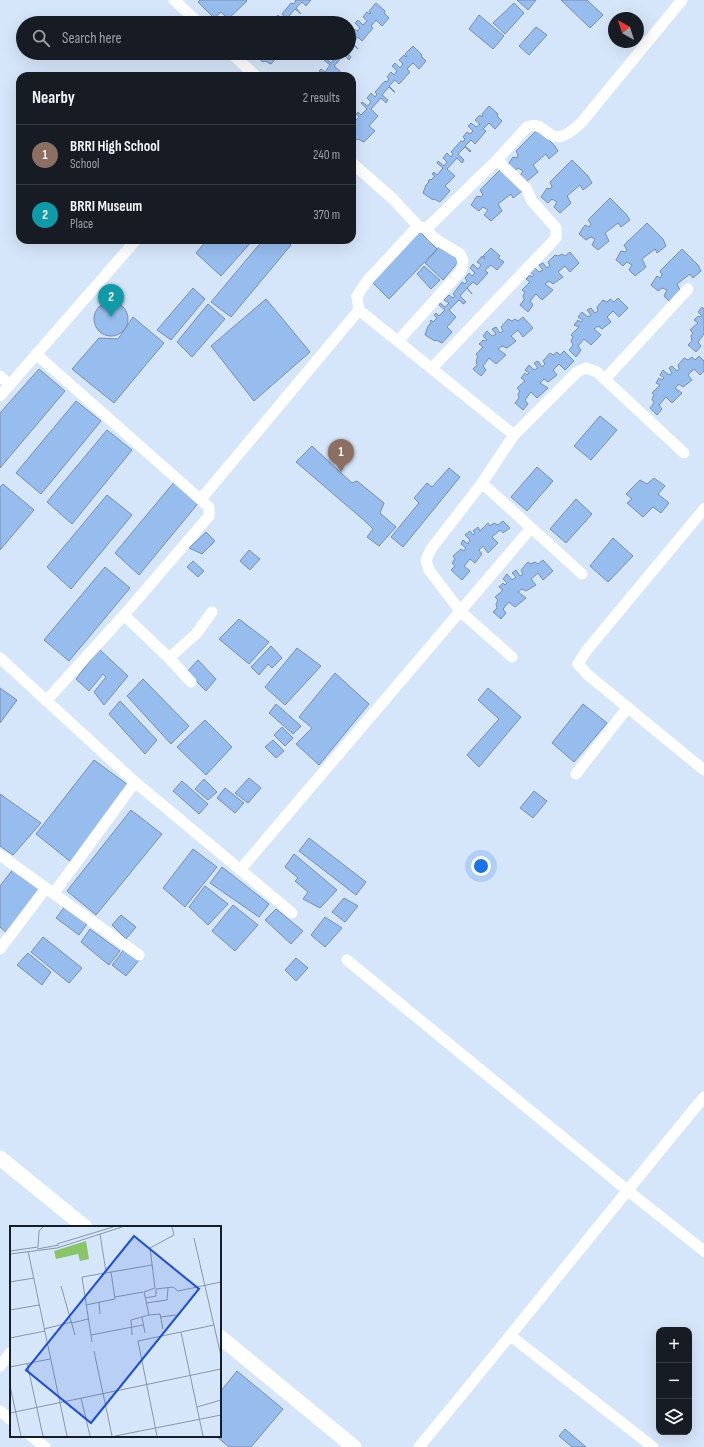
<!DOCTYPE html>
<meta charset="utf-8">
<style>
:root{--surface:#171b24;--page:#242831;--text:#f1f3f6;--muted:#9ea1a6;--line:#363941;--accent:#7c3aed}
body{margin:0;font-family:"Sofia Sans Condensed",sans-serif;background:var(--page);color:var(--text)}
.controls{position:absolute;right:12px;bottom:12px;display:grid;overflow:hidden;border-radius:8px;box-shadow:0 4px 16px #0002}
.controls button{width:36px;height:36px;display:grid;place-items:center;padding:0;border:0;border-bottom:1px solid var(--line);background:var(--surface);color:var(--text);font:20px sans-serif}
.compass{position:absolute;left:608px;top:12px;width:36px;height:36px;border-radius:50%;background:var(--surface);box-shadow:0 4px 16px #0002;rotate:321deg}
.you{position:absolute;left:481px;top:866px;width:14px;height:14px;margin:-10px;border:3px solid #fff;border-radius:50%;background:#1a73e8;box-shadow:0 0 0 6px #1a73e833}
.badge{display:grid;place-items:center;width:26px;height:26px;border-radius:50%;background:var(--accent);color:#fff;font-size:13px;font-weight:700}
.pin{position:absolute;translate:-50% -33px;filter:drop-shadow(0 1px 2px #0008)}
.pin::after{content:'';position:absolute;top:21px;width:14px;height:12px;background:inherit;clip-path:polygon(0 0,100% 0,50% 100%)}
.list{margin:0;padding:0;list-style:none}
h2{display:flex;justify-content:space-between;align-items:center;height:52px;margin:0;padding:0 16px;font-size:17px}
h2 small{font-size:13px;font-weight:400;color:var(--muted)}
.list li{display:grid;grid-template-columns:26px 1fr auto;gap:12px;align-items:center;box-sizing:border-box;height:60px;padding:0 16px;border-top:1px solid var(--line)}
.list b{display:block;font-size:15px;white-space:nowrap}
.list p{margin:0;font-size:13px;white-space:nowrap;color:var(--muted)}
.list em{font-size:13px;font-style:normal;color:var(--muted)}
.icon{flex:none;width:22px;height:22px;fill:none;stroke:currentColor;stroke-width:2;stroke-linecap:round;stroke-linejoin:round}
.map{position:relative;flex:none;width:704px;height:1447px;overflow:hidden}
.search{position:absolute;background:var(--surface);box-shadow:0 4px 16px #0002;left:16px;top:16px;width:340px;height:44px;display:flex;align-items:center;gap:10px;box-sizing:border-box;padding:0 14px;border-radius:22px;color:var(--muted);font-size:15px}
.panel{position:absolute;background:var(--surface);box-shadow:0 4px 16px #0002;left:16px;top:72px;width:340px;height:172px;border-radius:12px}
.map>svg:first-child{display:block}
.building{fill:#97bdef;stroke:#778ead}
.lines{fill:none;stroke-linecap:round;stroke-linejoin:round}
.street{stroke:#fff;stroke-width:11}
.secondary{stroke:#fff;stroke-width:15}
.inset-road{fill:none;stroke:#8896a6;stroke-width:1}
.view{fill:#1d4ed8;fill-opacity:0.15;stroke:#1d4ed8;stroke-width:2}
.inset-edge{fill:none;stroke:#141d29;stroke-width:2}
</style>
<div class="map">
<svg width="704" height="1447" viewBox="0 0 704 1447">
<rect width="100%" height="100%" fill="#d6e6fa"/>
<path class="building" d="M200,0H246L247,1L228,19L221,12L214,18L198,2Z
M295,0H311L306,6L302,2L296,8L301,14L295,9L289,16L295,22L294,23H291L287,20L285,23H277L273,20L278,15L282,19L284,16L282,14L291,3L294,4L296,1Z
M517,0H536L528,10Z
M561,0H587L603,15L590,28Z
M376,3L385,11L384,13L389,18L382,26L376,20L371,26L373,28L362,41L358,37L353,43L358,49L352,44L349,47V38L353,36L350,34L354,29L357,31L360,28L355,23L358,20L363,25L367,21L363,17L367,12L370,14L371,13L369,11Z
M514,3L524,13L505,34L493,23Z
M479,15L504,36L493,49L469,29Z
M536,27L547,35L529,55L519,46Z
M413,46L422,55L421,56L426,61L419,69L413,63L407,69L410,72L399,84L395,80L389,86L395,92H394L389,87L382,95L388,100L386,103L381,98L371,109L378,116L369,126L375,131L364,142L358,139L357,140L352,137L353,122L352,121L353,119L355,121L359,117L356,114L358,112L361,115L367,109L361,103L362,102L368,106L371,102L367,98L371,93L375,97L377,94L375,92L385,81L387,82L389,79L387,77L391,72L394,75L397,71L392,66L395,63L400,68L403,64L399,60L404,55L406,57L407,56L405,54Z
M255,53H281L271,64L265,61L263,62L254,55Z
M332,53H347L351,57L349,60L344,55L334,66L342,73L338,76H319L322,73L319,71L321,69L325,72L330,65L324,60L326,58L331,63L334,59L330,55Z
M489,106L498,114L497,116L502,121L495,129L489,123L483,129L486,131L475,144L471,140L465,146L471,151L470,152L465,147L458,154L464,160L462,163L457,158L447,169L455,176L445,186L450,191L440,202L434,199L433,200L423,193L426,185L429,182L428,181L430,179L431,180L435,176L432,174L434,172L437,175L443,168L437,163L438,161L444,166L447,162L443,158L447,153L451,157L453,154L451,152L461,141L463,142L465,139L463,137L467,132L470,134L473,131L468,126L471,123L476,127L480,124L475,120L480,115L482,117L483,116L482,114Z
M538,129L554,145L558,151L549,159L546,154L533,165L538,172L526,182L520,176L523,171L518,168L514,172L507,166L513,157L517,158L518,155L516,151Z
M572,160L588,176L592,183L583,190L580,185L567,196L571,203L560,213L554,207L557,202L552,199L548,203L541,197L547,188L550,189L552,187L550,182Z
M502,168L522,191L513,198L511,194L498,204L502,211L491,221L484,215L488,210L483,207L479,211L471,205L477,196L481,197L483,195L480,190Z
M610,198L626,214L630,220L621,227L618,223L605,233L609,241L598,250L592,245L595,239L591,237L586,240L579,234L585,225L589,227L591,224L588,220Z
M647,223L663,239L666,246L657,253L655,249L642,259L646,267L635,276L629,270L632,265L627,262L623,266L616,260L621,251L625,252L627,250L624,245Z
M418,230L437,249L389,299L370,280Z
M207,240H253L221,276L196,253Z
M263,240H285L291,245L231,317L211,302Z
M441,245L459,261L443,280L425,263Z
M491,248L500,256L498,258L504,262L497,270L491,265L485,270L488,273L477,285L473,282L467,288L472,294L467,288L460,296L466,302L463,304L459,300L449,310L456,317L447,327L452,332L442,343L436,340L435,341L425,335L428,326L431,323L430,322L431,320L433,322L437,318L434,315L436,313L439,316L445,310L439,305L440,303L445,307L449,303L444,300L449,295L453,298L455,296L453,294L462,282L465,284L467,281L465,278L469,273L472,276L475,273L470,268L473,264L478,269L481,265L477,262L482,256L484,259L485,257L483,256Z
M682,249L698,265L701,271L693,278L690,274L677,284L681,292L670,302L664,296L667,290L662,288L658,291L651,285L657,276L660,278L662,275L660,271Z
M570,252L579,263L570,272L565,266L558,272L563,277L553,284L549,281L545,284L553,290L542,300L536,294L530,301L533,305L528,312L520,305L524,300L523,296L525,292L522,290L530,282L526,279L530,275L532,277L534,275L530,272L534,267L539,272L543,270L539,265L543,263L547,268L550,266L548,262L555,255L558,256L562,254L565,256Z
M424,266L440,280L431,289L417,274Z
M193,288L205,299L171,340L157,330Z
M618,298L628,308L619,317L613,311L607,317L611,322L602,329L598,326L594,329L601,335L591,345L584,339L578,346L581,350L576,357L569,350L573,345L571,341L573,337L571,335L579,327L574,325L578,320L581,322L583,320L578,317L582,312L588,317L591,315L587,310L591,308L595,313L598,311L597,307L603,300L607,302L610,299L614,302Z
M266,299L310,352L254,401L211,346Z
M94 319a17 17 0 1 1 34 0a17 17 0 1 1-34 0Z
M208,304L225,319L192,357L177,342Z
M702,307L704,309V334L698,342L701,346L696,352L688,345L692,341L691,336L693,333L690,330L698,323L694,320L698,316L700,317L702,316L698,312Z
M133,317L164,343L114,403L72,369L99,338L118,339Z
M523,317L533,328L523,337L518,330L511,336L516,341L507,348L502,346L498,349L506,355L496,364L489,358L483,366L486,370L481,376L473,369L477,365L476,360L478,357L476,354L483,347L479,344L483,340L485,341L487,340L483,336L487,331L492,336L496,334L492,329L496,327L500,333L503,331L501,327L508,319L512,321L515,319L518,321Z
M564,351L574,361L565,370L559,364L553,370L557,375L548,382L544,379L540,383L548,388L537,398L531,392L525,400L528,404L523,410L515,403L519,398L518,394L520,391L517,388L525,381L521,378L525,373L527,375L529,373L525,370L529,365L534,370L538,368L534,363L538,361L542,367L545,364L543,361L550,353L553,355L557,352L560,355Z
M699,356L704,361V371L700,375L694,369L688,375L692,380L683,387L679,384L675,388L682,393L672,403L666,397L659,405L662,409L657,415L650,408L654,403L652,399L654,395L652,393L660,385L656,383L659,378L662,380L664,378L660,375L663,370L669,375L672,373L669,368L672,366L677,371L679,369L678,365L684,358L688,360L692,357L695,360Z
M39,369L65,391L0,468V413Z
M76,401L101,421L41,494L16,473Z
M600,416L617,430L591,460L574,446Z
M107,430L132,450L72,524L47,502Z
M312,446L352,483L357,481L384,503L380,513L396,527L379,546L367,537L373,529L366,522L296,462Z
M537,467L553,481L527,511L511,497Z
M449,468L460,477L403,547L391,537L419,503L414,498L427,483L432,487Z
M654,478L665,486L658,494L669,503L661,513L653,507L643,517L627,503L632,499L626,494L640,480L647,484Z
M175,481L200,501L139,575L115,553Z
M3,484L34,510L0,550V487Z
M107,495L132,515L71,589L47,567Z
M576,499L592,514L566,543L550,529Z
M503,521L510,528L503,533L500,530L492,537L498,543L488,553L483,546L479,550L482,554L475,563L470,559L464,566L470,571L462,580L451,570L455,566L452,563L455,559L453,556L461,549L464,551L466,548L461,544L463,540L468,544L470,540L465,535L470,531L473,535L475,533L473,531L478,527L480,531L488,523L490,526L494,523L498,525Z
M206,532L215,541L202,554L189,548Z
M613,538L633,556L608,582L590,566Z
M249,550L260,559L250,570L240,561Z
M543,560L553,571L543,580L538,573L531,579L536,585L526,591L522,589L518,592L526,598L515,607L509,602L503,609L506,613L501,619L493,612L497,608L496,604L498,600L495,597L503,590L499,587L503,583L505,585L507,583L503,579L507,574L512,580L516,577L512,573L516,570L520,576L523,574L521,570L528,562L531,564L535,562L538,564Z
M193,561L204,571L198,577L187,567Z
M105,567L130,588L69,661L44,640Z
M239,619L269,642L249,664L219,639Z
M271,646L282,658L272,668L268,664L259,675L251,667Z
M297,648L321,666L285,705L265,687Z
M99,649L128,676L104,705L94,692L106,677L103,674L89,691L76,679Z
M198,660L216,679L206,691L187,672Z
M335,673L369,704L319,765L296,744L312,728L299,717Z
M143,679L189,726L171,744L127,696Z
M0,688L17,700L0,723Z
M488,688L521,717L479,767L467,755L499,719L478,700Z
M120,701L157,740L145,754L109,714Z
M276,704L301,726L293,734L269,713Z
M583,704L607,723L574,762L552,743Z
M205,720L232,747L206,775L177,747Z
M282,727L293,738L285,746L274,735Z
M273,740L284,751L276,758L265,747Z
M94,760L128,785L71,862L36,834Z
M249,778L261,788L248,803L235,793Z
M204,779L217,792L208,800L195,789Z
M182,781L208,804L199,814L173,791Z
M225,788L244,803L235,813L217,798Z
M534,791L547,801L533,818L520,808Z
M0,794L41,823L13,855L0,846Z
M131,810L162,834L96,915L67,891Z
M309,838L366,882L356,895L299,851Z
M193,849L217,867L185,907L163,888Z
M294,854L337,890L320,908L303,899L308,892L295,881L298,878L285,867Z
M222,867L269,904L259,917L210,883Z
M14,868L41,888L9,935L0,927V886Z
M205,886L228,904L208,925L189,907Z
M344,898L358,906L345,922L332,912Z
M69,901L92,917L79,935L56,918Z
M233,905L258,925L235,951L212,931Z
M276,909L303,931L291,944L265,920Z
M121,915L136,927L126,939L112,925Z
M325,917L342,928L325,947L311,935Z
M90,929L120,951L109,965L81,942Z
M43,937L82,968L69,983L31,952Z
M125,948L140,959L126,976L112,965Z
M28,953L51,972L42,985L17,965Z
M296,958L308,968L296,981L285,970Z
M237,1371L283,1409L251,1447H229L216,1436H220V1392Z
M565,1429L586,1447H572L559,1436Z"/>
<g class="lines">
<path class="street" d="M174,0L199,23
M231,53L256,76
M352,163L393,199L418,226L367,281L357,296L359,310L514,435
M418,226L426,229L497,160L527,127C550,118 546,156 581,123L682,0
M398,341L461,271L463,261L460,254L434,238L426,229
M36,354L209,507V516L124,615L46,701
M432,368L556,238V228L532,201L526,188L497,160
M0,376L10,385
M605,379L688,289
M0,396L136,240
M482,483L582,574
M201,499L359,310
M704,509L587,650L578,664L588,675L704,770
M124,615L169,658L191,682
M512,657L461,612L429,570L426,560L431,549L482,483L514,435L577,372L586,368L597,372L684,453
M0,658L135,782L292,913
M169,658L196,634L212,612
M576,774L628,707
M0,855L139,955
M240,870L531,528
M54,893L135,782
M0,949L46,888
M347,960L627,1190L704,1251
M511,1336L653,1447
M0,1366L11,1352
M0,1411L11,1420
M31,1436L45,1447
M419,1447C515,1331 608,1213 704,1097"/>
<path class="secondary" d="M0,1158L85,1227
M220,1337L354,1447"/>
</g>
<g transform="translate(10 1226)">
<rect width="211" height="211" fill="#d6e6fa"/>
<path d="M76,15L79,33L70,35L68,28L46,33L44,25Z" fill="#89c469"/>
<path class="inset-road" d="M90,8L96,46M184,12L211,130M47,18L103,1M28,21L29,5L33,1M27,23L49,19M0,25L28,21M18,25L57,210M0,28L47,22L112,1M0,56L24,52M51,60L65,109M146,63L163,61L168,65L211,56M105,71L133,66M135,72L146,70V63M89,76L90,88M136,77L157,74L158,62M76,79L105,73L101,46M0,84L29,79M139,89L134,66L145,62L140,22L164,9L162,1M132,91L135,107M151,91L166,89M62,97L78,93M34,103L62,96M171,106L193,210M81,109L133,99M122,109L121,94L139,89L150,88L153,103M0,112L35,105M82,116L72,51L142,39M84,125L102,210M17,137L33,210M0,141L40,133M0,160L11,210M71,172L80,210M187,181L211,174M0,187L211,143M105,210L211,189M147,210L128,115L204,99"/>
<path class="view" d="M124,10L189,63L81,197L16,144Z"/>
<rect width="211" height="211" class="inset-edge"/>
</g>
</svg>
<div class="controls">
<button>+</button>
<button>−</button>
<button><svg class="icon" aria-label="layers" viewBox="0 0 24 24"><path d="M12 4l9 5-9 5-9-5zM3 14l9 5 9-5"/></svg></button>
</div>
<svg class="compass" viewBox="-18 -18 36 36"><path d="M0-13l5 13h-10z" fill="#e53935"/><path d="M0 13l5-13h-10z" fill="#9ea1a6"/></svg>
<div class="you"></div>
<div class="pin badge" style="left:341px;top:472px;background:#8d6e63">1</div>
<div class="pin badge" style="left:111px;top:317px;background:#0f9aa8">2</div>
<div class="search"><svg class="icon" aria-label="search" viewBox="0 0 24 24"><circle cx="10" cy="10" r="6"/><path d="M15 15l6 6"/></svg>Search here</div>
<section class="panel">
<h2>Nearby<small>2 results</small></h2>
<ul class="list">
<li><span class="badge" style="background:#8d6e63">1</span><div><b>BRRI High School</b><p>School</p></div><em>240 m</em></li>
<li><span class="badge" style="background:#0f9aa8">2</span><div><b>BRRI Museum</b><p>Place</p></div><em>370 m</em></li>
</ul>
</section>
</div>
